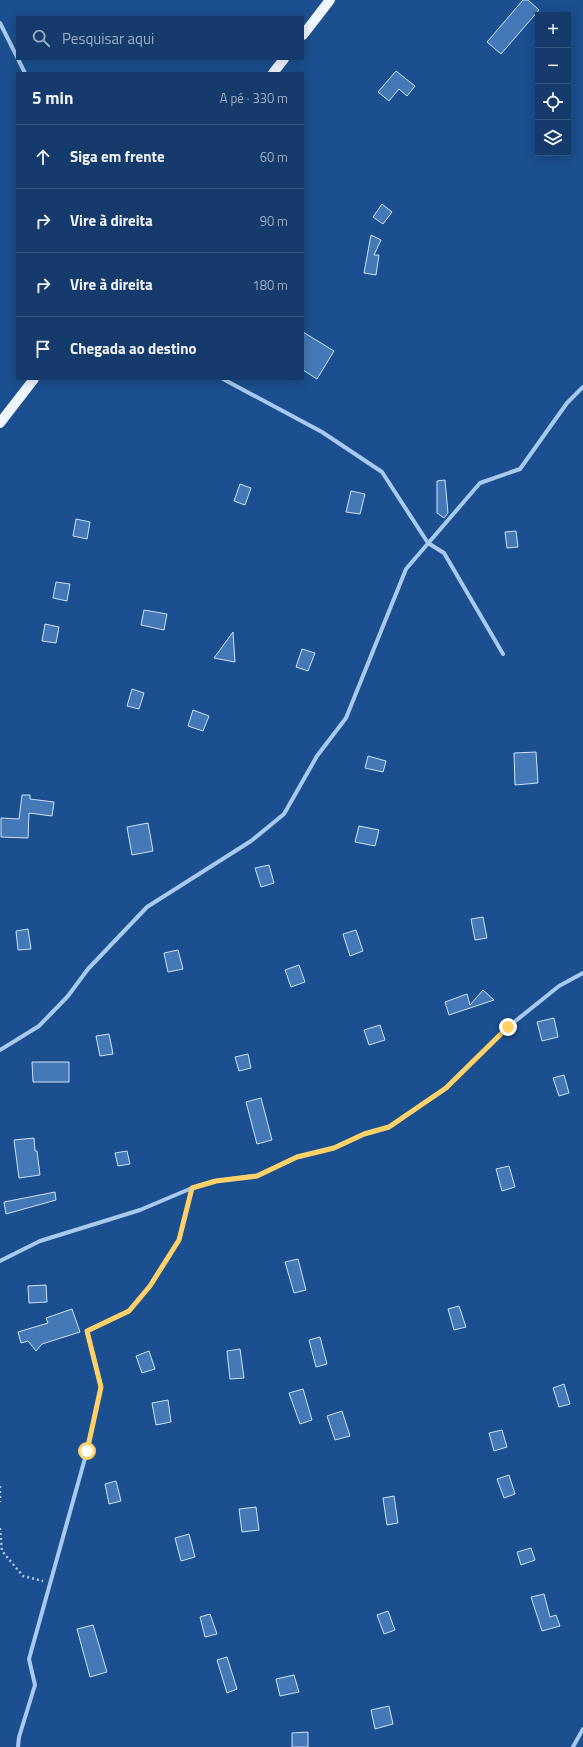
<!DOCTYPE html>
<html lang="pt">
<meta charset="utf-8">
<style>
:root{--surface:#143b6b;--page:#1d4271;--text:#f1f3f6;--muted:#9dadc1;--line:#33557e}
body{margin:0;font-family:"Titillium Web",sans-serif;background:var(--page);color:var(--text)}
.controls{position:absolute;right:12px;top:12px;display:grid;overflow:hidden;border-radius:0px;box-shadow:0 2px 10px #0003}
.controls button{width:36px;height:36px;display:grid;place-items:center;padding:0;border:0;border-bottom:1px solid var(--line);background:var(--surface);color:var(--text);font:20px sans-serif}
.stop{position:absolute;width:12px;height:12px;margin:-9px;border:3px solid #ffd166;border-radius:50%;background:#fff}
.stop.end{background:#ffd166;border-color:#fff;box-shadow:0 1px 4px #0008}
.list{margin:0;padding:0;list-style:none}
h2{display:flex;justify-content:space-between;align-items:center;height:52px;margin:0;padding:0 16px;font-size:17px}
h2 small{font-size:13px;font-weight:400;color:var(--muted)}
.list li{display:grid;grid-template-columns:26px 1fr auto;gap:12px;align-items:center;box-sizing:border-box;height:64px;padding:0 16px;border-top:1px solid var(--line)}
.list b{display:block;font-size:15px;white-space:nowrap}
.list em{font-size:13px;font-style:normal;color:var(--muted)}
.icon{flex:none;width:22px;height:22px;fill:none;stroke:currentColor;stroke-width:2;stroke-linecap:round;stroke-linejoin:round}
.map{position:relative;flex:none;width:583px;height:1747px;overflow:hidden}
.search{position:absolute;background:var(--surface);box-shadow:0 2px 10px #0003;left:16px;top:16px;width:288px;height:44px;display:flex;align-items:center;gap:10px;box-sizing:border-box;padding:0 14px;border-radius:0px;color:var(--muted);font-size:15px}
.panel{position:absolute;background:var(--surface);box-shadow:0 2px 10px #0003;left:16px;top:72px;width:288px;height:308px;border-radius:0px}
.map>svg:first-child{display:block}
.building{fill:#4478b7;stroke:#cfe3fa}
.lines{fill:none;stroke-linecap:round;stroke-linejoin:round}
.path{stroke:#a9c9ee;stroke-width:2.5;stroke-dasharray:2 3;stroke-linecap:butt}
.street{stroke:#a9c9ee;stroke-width:4}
.primary{stroke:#f0f6ff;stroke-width:10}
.route{stroke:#ffd166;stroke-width:5}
</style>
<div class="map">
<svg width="583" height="1747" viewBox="0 0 583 1747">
<rect width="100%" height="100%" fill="#1b4f8f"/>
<path class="building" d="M523,0H528L539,10L501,54L487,42Z
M396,71L415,86L407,96L399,89L389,101L378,92Z
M382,204L392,212L383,224L373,217Z
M371,235L381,240L374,255H379L376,275L364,273Z
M303,332L334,351L317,379L303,370Z
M445,480L448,513L444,518L437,513V481Z
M240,484L251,488L245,505L234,501Z
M351,491L365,494L360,514L346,512Z
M76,519L90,522L87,539L73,536Z
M516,531L518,547L507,548L505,532Z
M56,582L70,584L67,601L53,598Z
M144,610L167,614L164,630L141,625Z
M45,624L59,627L56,643L42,641Z
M233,632L235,662L214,658Z
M302,649L315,653L308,671L296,667Z
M132,689L144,693L139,709L127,706Z
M193,710L209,716L203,731L188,726Z
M536,752L538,783L515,785L514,753Z
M368,756L386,761L383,772L365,768Z
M22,795H30V799L54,802L52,816L29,813L28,838L1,837V818L19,819Z
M148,823L153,851L132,855L127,827Z
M359,826L379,830L375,846L355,842Z
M269,865L274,883L261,887L255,868Z
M483,917L487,938L475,940L471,919Z
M28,929L31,949L18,950L16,931Z
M356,930L363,951L350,956L343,934Z
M178,950L183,969L168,972L164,953Z
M299,965L305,982L291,987L285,970Z
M483,990L494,1000L449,1015L445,1002L467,994L470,1005Z
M554,1018L558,1037L542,1041L537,1022Z
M380,1025L385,1040L369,1045L364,1030Z
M109,1034L113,1054L100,1056L96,1036Z
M248,1054L251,1068L239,1071L235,1057Z
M32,1062H69V1082H33Z
M564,1075L569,1093L559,1096L553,1078Z
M261,1098L272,1140L257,1144L246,1102Z
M34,1138L35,1151H37L40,1175L19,1178L14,1140Z
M127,1151L130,1164L118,1166L115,1153Z
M509,1166L515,1187L502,1191L496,1169Z
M55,1192L56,1200L6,1214L4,1202Z
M298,1259L306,1290L294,1293L285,1262Z
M46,1285L47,1302L29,1303L28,1286Z
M459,1306L466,1327L454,1330L448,1309Z
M72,1309L80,1332L42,1344L36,1351L28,1341L21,1343L18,1332L48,1323L46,1318Z
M320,1337L327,1364L316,1367L309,1340Z
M240,1349L244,1378L230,1379L227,1351Z
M149,1351L155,1369L142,1373L136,1356Z
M564,1384L570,1404L559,1407L553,1388Z
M303,1389L312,1420L300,1424L289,1393Z
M168,1400L171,1422L156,1425L152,1403Z
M342,1411L350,1436L335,1440L327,1416Z
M502,1430L507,1447L494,1451L489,1433Z
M509,1475L515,1494L504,1498L497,1479Z
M116,1481L121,1501L109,1504L105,1484Z
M394,1496L398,1523L387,1525L383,1498Z
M256,1507L259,1530L242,1532L239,1509Z
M189,1534L195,1557L181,1561L175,1538Z
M531,1548L535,1560L521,1565L517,1552Z
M544,1594L550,1617L556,1615L560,1626L542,1631L531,1597Z
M388,1611L395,1630L384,1634L377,1615Z
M210,1614L217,1634L205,1637L200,1617Z
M93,1625L107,1672L90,1677L77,1629Z
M227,1657L237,1689L227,1693L217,1660Z
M294,1675L299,1692L280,1696L276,1679Z
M389,1706L393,1724L375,1729L371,1710Z
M308,1732V1747H292V1733Z"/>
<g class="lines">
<path class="path" d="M0,1486V1502
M0,1528L2,1551L23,1576L43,1581"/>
<path class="street" d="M0,23L17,57
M18,59L25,73
M223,379L322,432L382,472L428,543L444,553L503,654
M0,1050L39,1026L68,996L88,969L147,907L251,841L284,814L317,756L346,718L406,569L480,483L520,469L567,403L583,387
M0,1261L40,1241L140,1210L192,1188L215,1181L257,1176L297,1157L334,1148L365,1134L389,1127L446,1088L508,1027L559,986L583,973
M18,1747L19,1737L35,1685L29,1659L87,1451L101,1387L87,1331L129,1311L150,1286L179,1240L192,1188
M573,1747L583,1729"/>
<path class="primary" d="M303,35L330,0
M273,73L284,59
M0,423L34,379"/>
</g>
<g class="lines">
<path class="route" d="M87,1451L101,1387L87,1331L129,1311L150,1286L179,1240L192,1188L216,1181L257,1176L297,1157L334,1148L364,1134L389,1127L446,1088L508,1027"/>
</g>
</svg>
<div class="controls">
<button>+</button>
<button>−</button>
<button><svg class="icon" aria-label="locate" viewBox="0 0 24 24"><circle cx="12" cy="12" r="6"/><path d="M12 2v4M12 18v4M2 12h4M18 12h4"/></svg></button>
<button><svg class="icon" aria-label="layers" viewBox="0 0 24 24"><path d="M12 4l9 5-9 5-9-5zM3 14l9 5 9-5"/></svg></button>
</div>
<div class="stop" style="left:87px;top:1451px"></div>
<div class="stop end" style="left:508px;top:1027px"></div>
<div class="search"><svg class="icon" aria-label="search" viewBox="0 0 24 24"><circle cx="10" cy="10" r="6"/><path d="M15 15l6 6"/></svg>Pesquisar aqui</div>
<section class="panel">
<h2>5 min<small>A pé · 330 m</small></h2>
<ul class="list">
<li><svg class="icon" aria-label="ahead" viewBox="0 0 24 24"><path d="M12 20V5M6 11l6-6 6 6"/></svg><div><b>Siga em frente</b></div><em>60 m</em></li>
<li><svg class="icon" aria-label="right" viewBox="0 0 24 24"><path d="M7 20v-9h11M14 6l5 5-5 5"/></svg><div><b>Vire à direita</b></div><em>90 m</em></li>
<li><svg class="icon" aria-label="right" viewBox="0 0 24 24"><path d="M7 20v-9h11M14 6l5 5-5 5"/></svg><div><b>Vire à direita</b></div><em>180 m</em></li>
<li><svg class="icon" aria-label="arrive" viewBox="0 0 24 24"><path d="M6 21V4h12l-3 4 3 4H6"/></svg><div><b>Chegada ao destino</b></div></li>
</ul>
</section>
</div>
